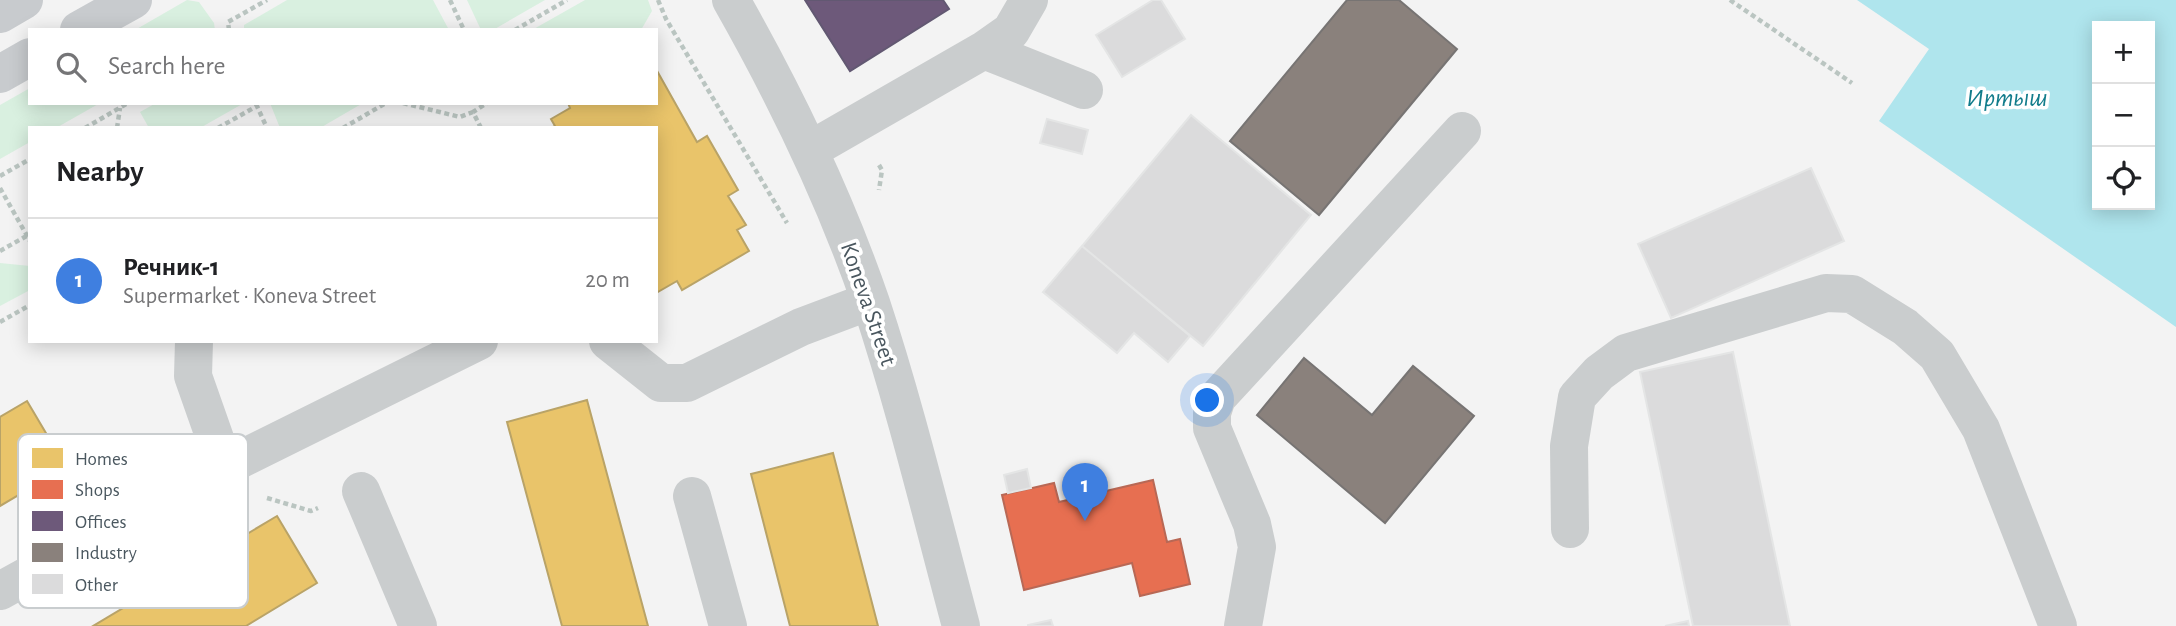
<!DOCTYPE html>
<meta charset="utf-8">
<style>
:root{--surface:#fff;--page:#f2f2f2;--text:#202124;--muted:#757577;--line:#e0e0e0;--accent:#db2777}
body{margin:0;font-family:"Alegreya Sans",sans-serif;background:var(--page);color:var(--text)}
.controls{position:absolute;right:21px;top:21px;display:grid;overflow:hidden;border-radius:0px;box-shadow:0 4px 18px #0003}
.controls button{width:63px;height:63px;display:grid;place-items:center;padding:0;border:0;border-bottom:2px solid var(--line);background:var(--surface);color:var(--text);font:35px sans-serif}
.you{position:absolute;left:1208px;top:401px;width:24px;height:24px;margin:-18px;border:5px solid #fff;border-radius:50%;background:#1a73e8;box-shadow:0 0 0 10px #1a73e833}
.badge{display:grid;place-items:center;width:46px;height:46px;border-radius:50%;background:var(--accent);color:#fff;font-size:23px;font-weight:700}
.pin{position:absolute;translate:-50% -58px;filter:drop-shadow(0 2px 4px #0008)}
.pin::after{content:'';position:absolute;top:37px;width:24px;height:21px;background:inherit;clip-path:polygon(0 0,100% 0,50% 100%)}
.list{margin:0;padding:0;list-style:none}
h2{display:flex;justify-content:space-between;align-items:center;height:91px;margin:0;padding:0 28px;font-size:30px}
h2 small{font-size:23px;font-weight:400;color:var(--muted)}
.list li{display:grid;grid-template-columns:46px 1fr auto;gap:21px;align-items:center;box-sizing:border-box;height:126px;padding:0 28px;border-top:2px solid var(--line)}
.list b{display:block;font-size:26px;white-space:nowrap}
.list p{margin:0;font-size:23px;white-space:nowrap;color:var(--muted)}
.list em{font-size:23px;font-style:normal;color:var(--muted)}
.icon{flex:none;width:38px;height:38px;fill:none;stroke:currentColor;stroke-width:2;stroke-linecap:round;stroke-linejoin:round}
.map{position:relative;flex:none;width:2176px;height:626px;overflow:hidden}
.search{position:absolute;background:var(--surface);box-shadow:0 4px 18px #0003;left:28px;top:28px;width:630px;height:77px;display:flex;align-items:center;gap:18px;box-sizing:border-box;padding:0 24px;border-radius:0px;color:var(--muted);font-size:26px}
.panel{position:absolute;background:var(--surface);box-shadow:0 4px 18px #0003;left:28px;top:126px;width:630px;height:217px;border-radius:0px}
.map>svg:first-child{display:block}
.green{fill:#d9f0e0}
.water{fill:#afe5ed;fill-rule:evenodd}
.homes{fill:#e9c46a;stroke:#b9a367;stroke-width:2}
.shops{fill:#e76f51;stroke:#b86855;stroke-width:2}
.offices{fill:#6d597a;stroke:#625872;stroke-width:2}
.industry{fill:#8a817c;stroke:#777473;stroke-width:2}
.building{fill:#dbdbdc;stroke:#e4e5e5;stroke-width:2}
.lines{fill:none;stroke-linecap:round;stroke-linejoin:round}
.path{stroke:#bac5c1;stroke-width:4.5;stroke-dasharray:5 3.5;stroke-linecap:butt}
.minor{stroke:#cacdce;stroke-width:38}
.major{stroke:#c8cbce;stroke-width:38}
.labels{text-anchor:middle;dominant-baseline:central;stroke-width:7;stroke-linejoin:round;paint-order:stroke}
.street-label{font-size:24px;fill:#4a575f;stroke:#fff}
.water-label{font-size:26px;font-style:italic;fill:#127c8b;stroke:#fff}
.key{fill:#fff;stroke:#c9cdcf;stroke-width:2}
.key-label{font-size:19px;fill:#4a575f}
</style>
<div class="map">
<svg width="2176" height="626" viewBox="0 0 2176 626">
<rect width="100%" height="100%" fill="#f3f3f3"/>
<path class="green" d="M187,0L199,2L214,23L215,30H135Z
M287,0H433L449,30H244V25Z
M467,0H545L493,30H481Z
M585,0H648L652,11L641,30H532Z
M30,88V103H100L56,128H30V142L0,159V105Z
M156,103H244L200,128H149L140,112Z
M270,103H363L320,128H280Z
M0,263L30,266V290L0,306Z"/>
<path class="water" d="M1857,0H2176V327L1879,121L1929,49ZM2097,26H2150V205H2097Z"/>
<path class="homes" d="M656,69L697,142L707,136L738,190L728,196L746,225L737,230L749,251L682,290L677,281L656,293V128H551L555,126L551,119L570,108L568,103H656Z
M587,400L648,626H562L507,422Z
M27,401L66,467L0,506V417Z
M833,453L878,626H790L751,474Z
M277,516L317,583L246,626H93Z"/>
<path class="shops" d="M1153,480L1167,542L1180,539L1190,584L1140,596L1132,563L1024,590L1002,495L1054,483L1059,502Z"/>
<path class="offices" d="M805,0H943L949,9L850,71Z"/>
<path class="industry" d="M1347,0H1399L1457,49L1319,215L1230,141Z
M1304,358L1372,415L1413,366L1474,416L1385,523L1257,415Z"/>
<path class="building" d="M1153,0H1161L1185,39L1122,77L1096,35Z
M1191,115L1311,215L1203,346L1082,246Z
M1047,119L1088,130L1082,154L1040,143Z
M1811,168L1844,241L1671,318L1638,244Z
M1082,246L1190,336L1168,362L1134,333L1117,353L1043,292Z
M1733,352L1790,626H1693L1640,372Z
M1027,469L1031,488L1008,493L1004,475Z
M1051,620L1053,626H1028V625Z
M1688,621L1689,626H1665Z"/>
<g class="lines">
<path class="path" d="M450,0L464,30
M658,0L666,19L787,223
M1730,0L1852,83
M229,30L228,22L267,0
M515,30L567,0
M403,103L460,117L473,112
M256,104L267,128
M85,128L128,103
M117,128L120,108
M218,128L257,106
M343,128L386,103
M481,128L473,112L487,103
M879,165L882,170L879,190
M0,176L30,159
M0,188L30,241
M0,251L30,234
M0,322L30,305
M267,498L311,511L318,508"/>
<path class="minor" d="M731,0C786,97 835,198 871,303C906,409 932,518 961,626
M984,50L1084,90
M810,150L984,50L1011,31L1029,0
M194,341L193,376L225,467
M608,341L661,383H687L801,327L870,301
M361,491L418,626
M692,496L728,626
M1570,529L1569,446L1577,397L1599,373L1626,353L1826,293L1852,294L1905,327L1937,355L1981,429L2058,626
M0,591L225,467L479,341
M1243,626L1257,547L1252,524L1212,428V413L1217,398L1462,131"/>
<path class="major" d="M0,14L24,0
M79,30L133,0
M0,74L30,57"/>
</g>
<g class="labels">
<g class="street-label">
<text transform="translate(868 304) rotate(71)">Koneva Street</text>
</g>
<g class="water-label">
<text x="2007" y="98">Иртыш</text>
</g>
</g>
<rect x="18" y="434" width="230" height="174" rx="10" class="key"/>
<rect x="32" y="448" width="31" height="20" fill="#e9c46a"/>
<rect x="32" y="480" width="31" height="19" fill="#e76f51"/>
<rect x="32" y="511" width="31" height="20" fill="#6d597a"/>
<rect x="32" y="543" width="31" height="19" fill="#8a817c"/>
<rect x="32" y="574" width="31" height="20" fill="#dbdbdc"/>
<g class="key-label">
<text x="75" y="465">Homes</text>
<text x="75" y="496">Shops</text>
<text x="75" y="528">Offices</text>
<text x="75" y="559">Industry</text>
<text x="75" y="591">Other</text>
</g>
</svg>
<div class="controls">
<button>+</button>
<button>−</button>
<button><svg class="icon" aria-label="locate" viewBox="0 0 24 24"><circle cx="12" cy="12" r="6"/><path d="M12 2v4M12 18v4M2 12h4M18 12h4"/></svg></button>
</div>
<div class="you"></div>
<div class="pin badge" style="left:1085px;top:521px;background:#3f7fe0">1</div>
<div class="search"><svg class="icon" aria-label="search" viewBox="0 0 24 24"><circle cx="10" cy="10" r="6"/><path d="M15 15l6 6"/></svg>Search here</div>
<section class="panel">
<h2>Nearby<small></small></h2>
<ul class="list">
<li><span class="badge" style="background:#3f7fe0">1</span><div><b>Речник-1</b><p>Supermarket · Koneva Street</p></div><em>20 m</em></li>
</ul>
</section>
</div>
